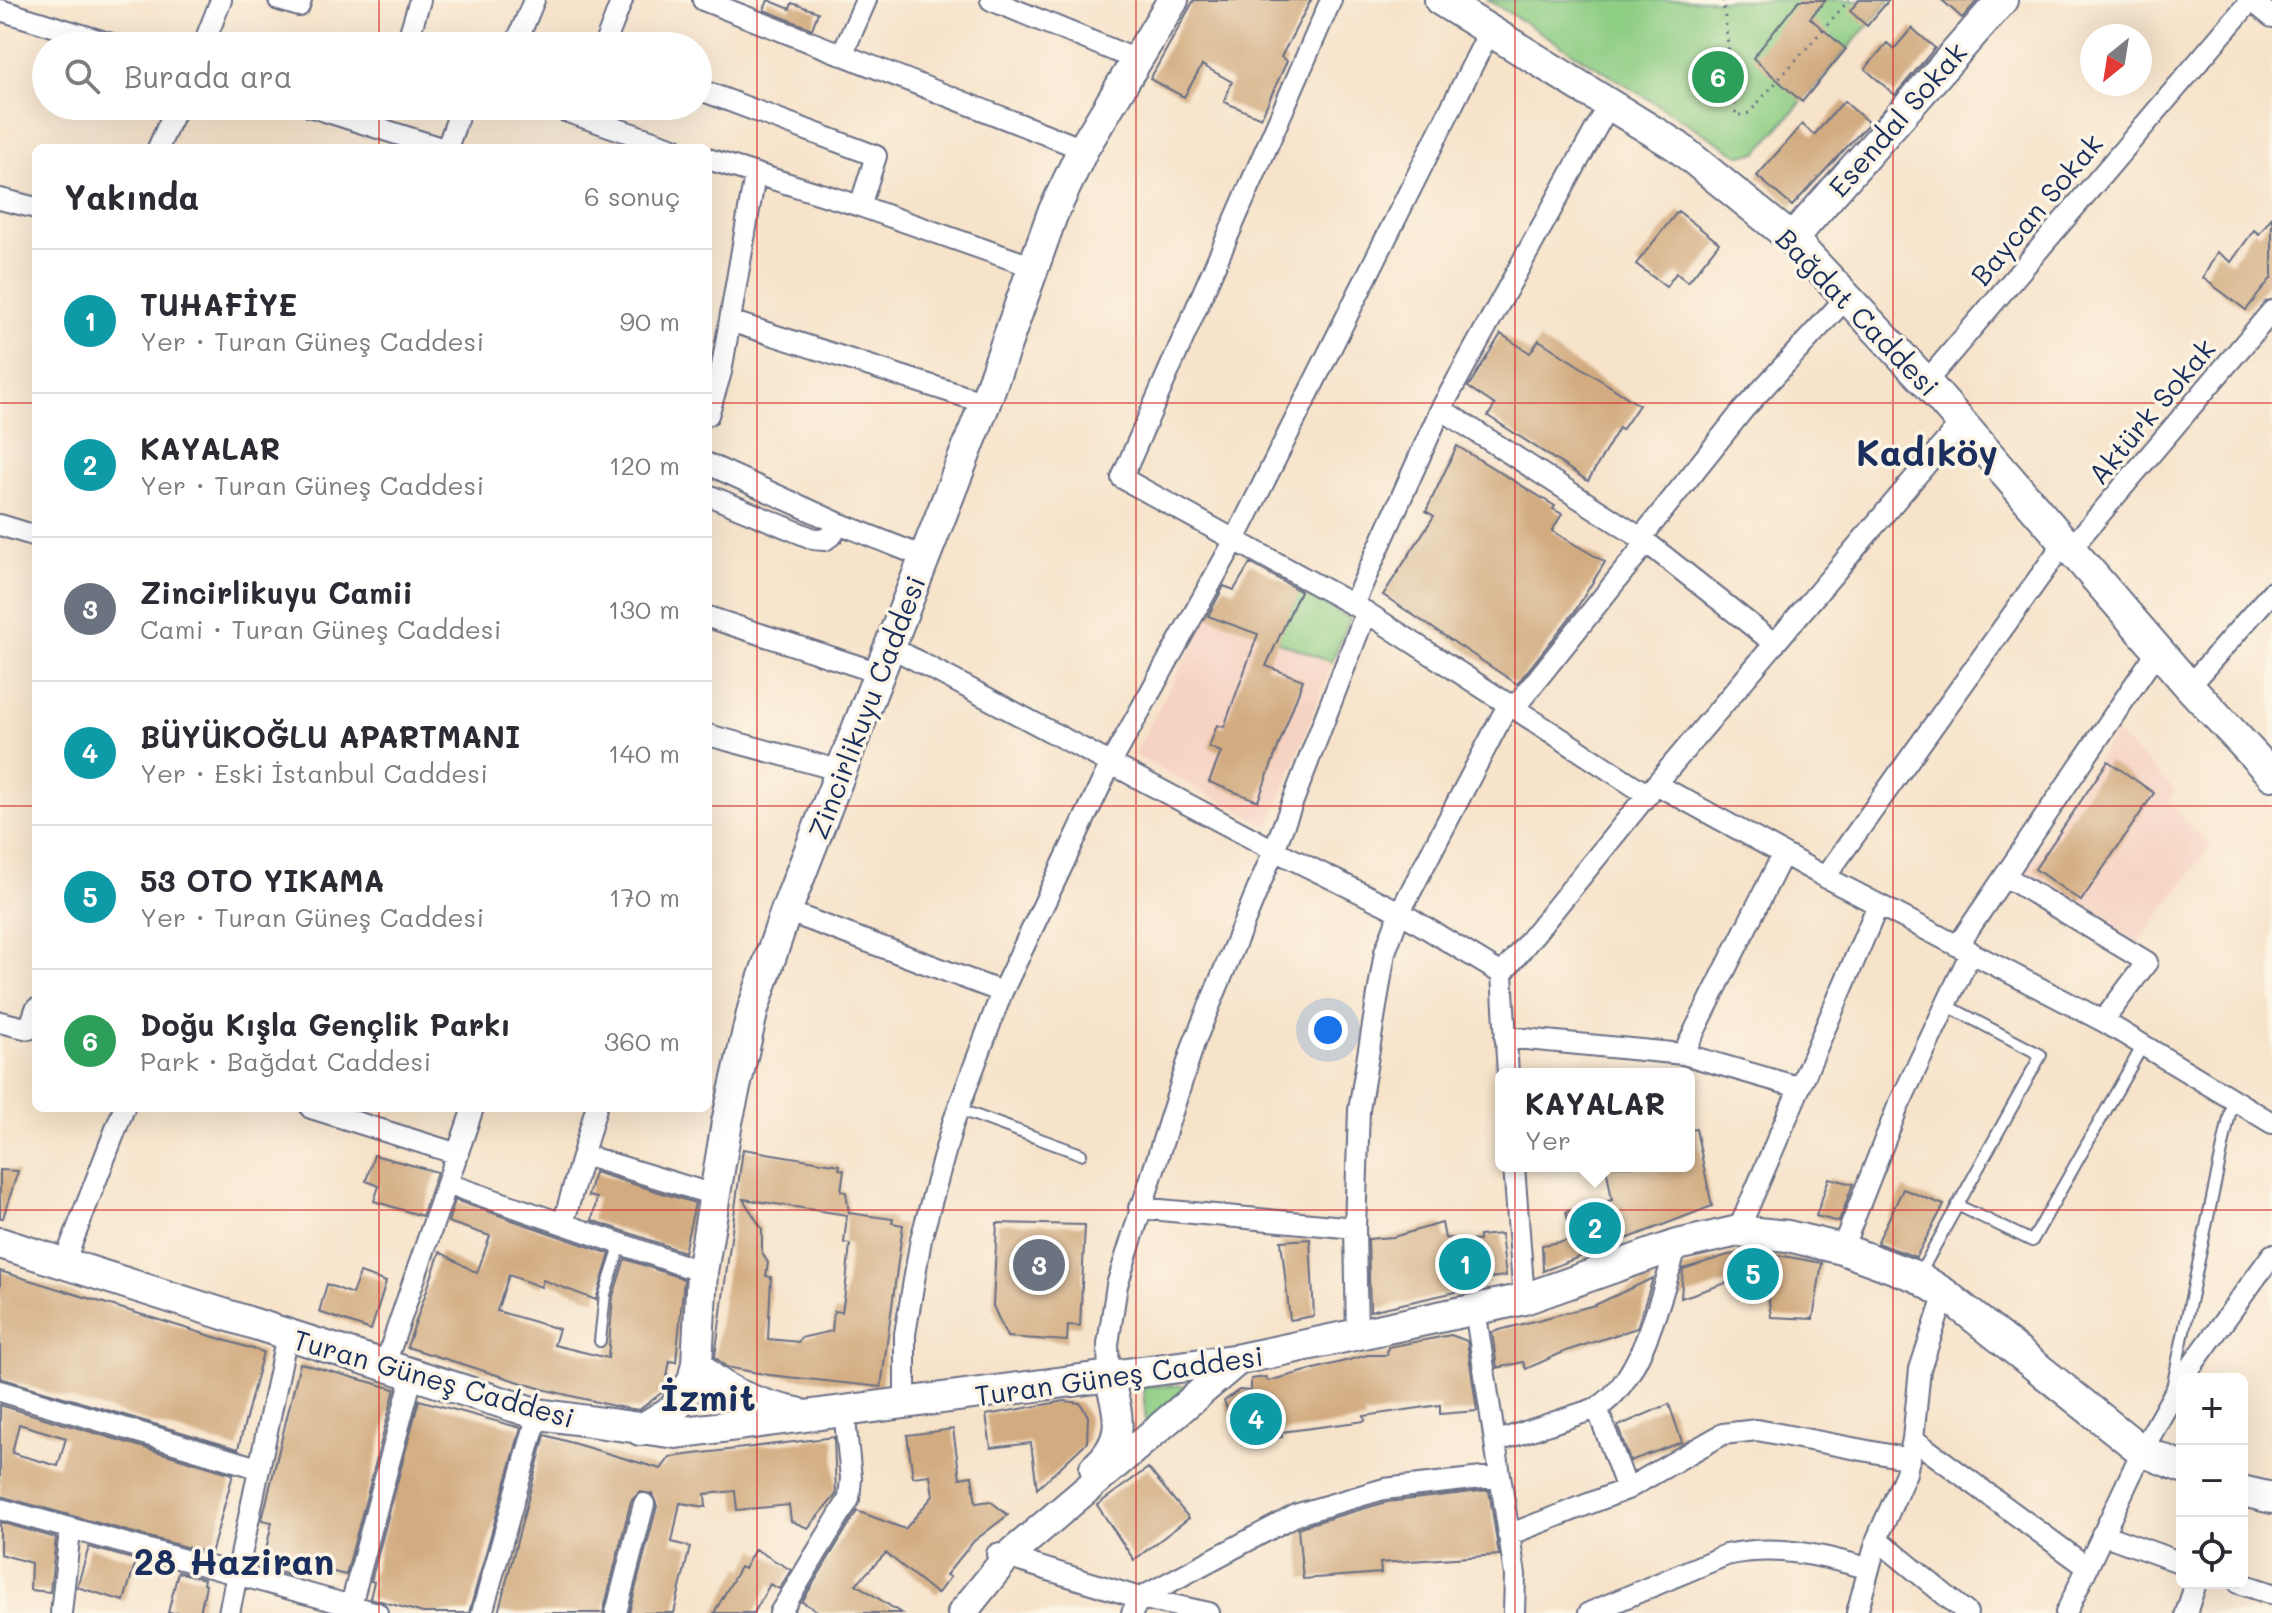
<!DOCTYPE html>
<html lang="tr">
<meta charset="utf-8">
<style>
:root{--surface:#fff;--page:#f7f7f7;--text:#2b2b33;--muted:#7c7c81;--line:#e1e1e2;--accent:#ea580c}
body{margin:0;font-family:Mali,sans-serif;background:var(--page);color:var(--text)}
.controls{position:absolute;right:24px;bottom:24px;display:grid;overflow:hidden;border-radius:12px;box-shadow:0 8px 32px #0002}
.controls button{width:72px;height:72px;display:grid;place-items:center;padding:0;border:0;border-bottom:2px solid var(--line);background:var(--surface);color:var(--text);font:40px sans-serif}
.compass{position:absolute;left:2080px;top:24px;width:72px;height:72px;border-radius:50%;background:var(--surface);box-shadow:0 8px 32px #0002;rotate:210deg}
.you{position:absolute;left:1328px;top:1030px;width:28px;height:28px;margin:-20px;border:6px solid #fff;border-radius:50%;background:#1a73e8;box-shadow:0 0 0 12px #1a73e833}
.badge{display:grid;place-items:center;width:52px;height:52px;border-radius:50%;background:var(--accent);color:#fff;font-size:26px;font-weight:700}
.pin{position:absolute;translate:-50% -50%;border:4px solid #fff;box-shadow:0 2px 8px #0006}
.popup{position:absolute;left:1495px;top:1068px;width:200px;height:104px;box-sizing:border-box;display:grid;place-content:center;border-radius:12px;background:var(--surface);filter:drop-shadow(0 2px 6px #0005);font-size:26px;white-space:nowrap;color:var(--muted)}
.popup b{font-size:30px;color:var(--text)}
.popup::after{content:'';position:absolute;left:50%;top:100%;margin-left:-16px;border:16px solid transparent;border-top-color:var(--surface)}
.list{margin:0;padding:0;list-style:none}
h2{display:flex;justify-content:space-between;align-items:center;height:104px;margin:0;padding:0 32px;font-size:34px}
h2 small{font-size:26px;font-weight:400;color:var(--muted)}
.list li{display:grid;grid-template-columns:52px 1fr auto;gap:24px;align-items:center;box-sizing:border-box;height:144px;padding:0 32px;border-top:2px solid var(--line)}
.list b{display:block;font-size:30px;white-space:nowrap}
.list p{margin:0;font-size:26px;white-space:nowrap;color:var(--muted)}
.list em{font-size:26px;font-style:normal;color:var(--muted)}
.icon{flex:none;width:44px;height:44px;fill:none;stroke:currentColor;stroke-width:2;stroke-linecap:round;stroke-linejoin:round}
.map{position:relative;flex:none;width:2272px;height:1613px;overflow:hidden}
.search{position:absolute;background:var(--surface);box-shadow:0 8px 32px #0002;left:32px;top:32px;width:680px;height:88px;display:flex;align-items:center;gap:20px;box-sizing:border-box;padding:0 28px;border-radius:44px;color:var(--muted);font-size:30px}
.panel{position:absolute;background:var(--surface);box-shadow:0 8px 32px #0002;left:32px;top:144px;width:680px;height:968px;border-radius:12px}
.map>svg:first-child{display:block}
.built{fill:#f6d2c3}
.green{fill:#8fce85;stroke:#557e72;stroke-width:2}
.building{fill:#d2ab80;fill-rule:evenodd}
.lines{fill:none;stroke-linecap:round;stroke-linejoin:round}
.lane-casing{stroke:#686e84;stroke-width:14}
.street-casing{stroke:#686e84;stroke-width:24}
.secondary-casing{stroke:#686e84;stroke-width:32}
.primary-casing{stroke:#686e84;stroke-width:34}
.path{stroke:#686e84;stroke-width:3;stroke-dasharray:2 6;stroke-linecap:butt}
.lane{stroke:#fff;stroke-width:10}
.street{stroke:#fff;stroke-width:20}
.secondary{stroke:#fff;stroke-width:28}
.primary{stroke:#fff;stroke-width:30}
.grid{fill:none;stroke:#d62828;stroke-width:2;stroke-opacity:0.55}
.labels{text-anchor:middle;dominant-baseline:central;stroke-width:7;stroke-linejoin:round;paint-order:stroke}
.street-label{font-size:28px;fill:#1b2f5e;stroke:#fcf5e5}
.district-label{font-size:36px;font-weight:bold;fill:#1b2f5e;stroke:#fcf5e5}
</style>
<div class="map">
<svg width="2272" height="1613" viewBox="0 0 2272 1613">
<rect width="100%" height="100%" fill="#fcf5e5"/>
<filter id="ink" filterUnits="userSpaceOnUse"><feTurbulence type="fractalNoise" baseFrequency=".0125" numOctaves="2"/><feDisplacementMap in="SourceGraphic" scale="16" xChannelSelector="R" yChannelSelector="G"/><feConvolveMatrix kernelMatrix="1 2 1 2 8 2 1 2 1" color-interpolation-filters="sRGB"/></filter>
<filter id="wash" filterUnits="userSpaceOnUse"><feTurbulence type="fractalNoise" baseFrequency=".006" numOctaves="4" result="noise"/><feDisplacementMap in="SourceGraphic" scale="32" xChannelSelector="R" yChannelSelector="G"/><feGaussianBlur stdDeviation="1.8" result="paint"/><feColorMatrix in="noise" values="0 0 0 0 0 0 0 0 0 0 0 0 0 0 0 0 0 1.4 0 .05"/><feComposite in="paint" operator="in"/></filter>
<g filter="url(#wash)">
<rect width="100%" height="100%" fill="#f7e3ca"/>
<path class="built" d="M1208,616L1332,662L1270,827L1134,755Z
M2115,732L2175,790L2169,803L2211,846L2135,947L2022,877Z"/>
<path class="green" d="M1488,0H1890L1757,153L1739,155Z
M1300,591L1350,619L1332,662L1276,641Z
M1190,1385L1146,1423L1143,1387Z"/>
<g id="blocks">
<path class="building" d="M768,0L790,9L792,3L818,12L812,29L764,10Z
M1194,0H1311L1281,57L1287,61L1261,118L1224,102L1232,82L1202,65L1184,97L1150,79Z
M1799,0H1826L1810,18L1846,49L1802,102L1753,58Z
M1859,0H1889L1867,26L1850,11Z
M1942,0H1978L1962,18Z
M1912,28L1935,48L1895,95L1865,69L1887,43L1894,49Z
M1844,101L1869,123L1792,206L1757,176L1802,124L1814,135Z
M1678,211L1719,243L1688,282L1676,273L1666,287L1636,264Z
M2272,217V277L2246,310L2203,278L2217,252L2231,262L2254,230L2259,234Z
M1501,334L1530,353L1539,340L1639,405L1622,430L1619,428L1588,481L1488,416L1495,405L1468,387Z
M1457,446L1555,506L1553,509L1562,514L1552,531L1605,562L1575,611L1517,684L1383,595L1434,516L1426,511Z
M1250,563L1300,591L1266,666L1303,680L1258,801L1209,782L1221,752L1209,747L1217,725L1224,727L1258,634L1208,616L1224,586L1234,590Z
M2108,761L2154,793L2081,901L2035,869Z
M1696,1129L1712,1206L1543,1271L1542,1245L1573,1240L1566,1212L1612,1200L1606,1166H1689V1130Z
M743,1149L840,1165L839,1169L844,1170L841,1191L846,1192L849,1213L893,1219L892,1223L903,1225L881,1387L769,1375L726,1367L715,1357ZM743,1199L847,1215L844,1243L850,1244L845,1293L842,1312L834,1311L832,1331L800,1338L799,1342L768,1339L771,1277L766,1276L768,1263L762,1252V1229Z
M374,1155L437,1172L422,1216L374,1201L379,1186L366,1181Z
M0,1170L18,1171L3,1218H0Z
M594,1172L695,1203L684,1252L592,1220L597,1198L588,1196Z
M1829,1178L1853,1184L1839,1222L1816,1216Z
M1903,1189L1944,1205L1916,1257L1877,1243Z
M455,1200L610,1254L596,1300L543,1280L541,1287L509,1275L497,1311L559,1329L554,1345L608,1358L613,1296L625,1259L684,1279L676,1362L670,1361L664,1391L639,1410L614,1406L542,1389L407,1347L440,1252L477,1273L490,1236L448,1222Z
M997,1223L1085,1225L1080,1326L1068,1325L1067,1341L1007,1337L993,1306Z
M1442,1223L1445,1238L1479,1241V1236L1501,1234L1506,1276L1483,1279V1286L1370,1311L1368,1239L1393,1237Z
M1310,1239L1314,1316L1290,1320L1281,1241Z
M1756,1251L1822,1263L1813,1319L1771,1317L1768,1293H1743L1741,1278L1681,1298L1683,1269L1728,1255Z
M0,1271L263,1352L238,1449L0,1378Z
M360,1273L386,1282L371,1330L319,1312L327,1284L352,1294Z
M1653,1278L1637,1328L1566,1351L1526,1369L1523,1362L1497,1368L1492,1332L1595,1305Z
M1451,1335L1467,1341L1477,1411L1440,1414V1405L1364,1416L1365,1421L1282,1432V1437L1242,1444L1224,1401L1239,1390L1251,1391V1379L1266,1377L1268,1381L1368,1355H1387L1388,1347Z
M300,1363L395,1389L346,1575L301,1564L298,1577L262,1568L272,1522L262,1520Z
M419,1400L521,1428L469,1613H423L370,1598L374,1582L371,1581Z
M1065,1401L1080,1403L1088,1416L1087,1442L1037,1489L1031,1443L991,1448L986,1415Z
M1669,1404L1682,1442L1630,1461L1618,1426Z
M0,1405L233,1474L211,1554L0,1496ZM19,1424L66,1438L58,1466L12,1453Z
M953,1429L960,1478L972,1476L976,1503L990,1501L1008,1515L974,1541L946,1575L950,1577L937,1594L886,1553L856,1584L901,1613H821L802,1602L857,1511L905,1529L933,1496L930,1475L913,1477L907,1435Z
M545,1435L661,1469L670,1457L834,1437L836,1495L808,1528L791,1521L789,1505L737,1510L735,1491L705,1494L706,1507L680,1503L672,1542L690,1547L674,1613H629L657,1506L652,1494L640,1492L631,1501L603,1613H498Z
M1148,1468L1189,1518L1134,1560L1097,1505Z
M1489,1490L1499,1555L1380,1563L1381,1573L1303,1579L1298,1529L1303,1526L1387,1502Z
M0,1522L56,1538L50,1592L30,1590L31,1563L0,1554Z
M89,1547L136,1560L124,1601L77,1587Z
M755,1549L791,1570L779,1589L770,1584L754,1613H714L740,1567L744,1569Z
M178,1572L204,1579L203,1584L206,1585L200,1613H168Z"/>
</g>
</g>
<g filter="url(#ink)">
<use href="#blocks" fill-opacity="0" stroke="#686e84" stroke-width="2"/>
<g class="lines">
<defs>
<path id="lane" d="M958,1109L1081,1154
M1957,1205L2032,1241L2143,1045
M1919,1275L2041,1055L1946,1005
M600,1341L605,1294L621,1244
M2173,1383L2233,1099"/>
<path id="street" d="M279,0L299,6L301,0
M703,0L1083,149
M991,0L1137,60
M1331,0L1122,478L1366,612L1648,795
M2251,0L2272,17
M0,10L118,46
M203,46L221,0
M406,46L420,0
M515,46L534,0
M604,46L622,0
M842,55L866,0
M698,89L876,156L860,206
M309,106L441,148
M550,106L674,148
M158,148L177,106
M447,148L462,106
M708,159L860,206L1034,267
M0,199L36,208
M730,321L985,403
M1926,382L2251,0
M1441,409L1641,538L1775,644
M708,415L721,372L755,175
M708,464L838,523L924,557
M708,495L814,539L825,540L833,534L838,523
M0,525L36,536
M1641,538L1743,410L1847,297
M2072,547L2272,311
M1353,605L1441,409L1610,103
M708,617L879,673
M889,646L1274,850L1400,912L1502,974
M2189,686L2272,592
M1515,707L1647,542
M708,735L842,771
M1656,784L1825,877L2103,1021L2272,1123
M2005,876L2147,962L2103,1021
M1825,877L2066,540
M786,911L1002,992
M1958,945L2158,650
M0,1022L29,1029L36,1009
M1505,1037L1683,1054L1798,1087
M1683,1054L1783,854
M1508,1074L1502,974L1656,784L1962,422
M311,1108L458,1154
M583,1155L714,1195
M1514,1166L1524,1299
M448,1184L702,1272
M1139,1208L1355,1228
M563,1224L596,1108
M1738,1231L1878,905
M1842,1249L1897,1109L1971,952
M64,1263L124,1108
M1475,1309L1515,1575L1514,1613
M1357,1335L1355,1228L1359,1110L1385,952L1400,912L1509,703
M384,1367L473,1108
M1109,1378L1108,1344L1117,1285L1194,1043L1274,850L1366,612
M2182,1379L2272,1255
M0,1391L258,1468
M905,1404V1334L921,1239L953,1123L1002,992L1112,761L1236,538L1490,30
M1913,1439L2087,1567
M1495,1442L1597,1408
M1627,1489L1597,1408C1642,1382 1662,1292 1677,1245
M0,1509L377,1613
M2102,1534L2182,1563
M1508,1535L1627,1489L1723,1434L1757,1430L1910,1459
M1877,1539L1967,1613
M997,1554L1140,1598L1209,1613
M2239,1583L2272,1594
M351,1605L412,1377
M61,1613L70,1530
M229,1613L287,1335
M482,1613L538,1414
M616,1613L644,1504
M780,1613L849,1499L851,1478L844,1410
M1132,1613L1140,1598L1298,1514L1384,1489L1500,1476
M1589,1613L1726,1555C1776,1544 1819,1555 1867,1568
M1857,1613L1877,1539L1906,1473L1913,1439L1920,1369L1945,1294
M2066,1613L2142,1451L2182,1379
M2186,1613L2196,1583"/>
<path id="secondary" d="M1094,1468C1127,1439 1119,1416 1109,1378
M962,1613L1007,1557L1240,1359"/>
<path id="primary" d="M1440,0L1677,146L1792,239L1926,382L2189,686L2272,775
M1792,239L2002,0
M0,1243L538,1414L676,1433L1240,1359L1524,1299L1677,1245L1738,1231L1788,1236L1842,1249L1918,1277L1945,1294L2142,1451L2182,1467
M697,1363C716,1391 765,1407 797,1413
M640,1430L673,1410L693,1381L697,1363L702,1272L727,1122L753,1009L786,911L985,403L1052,215L1083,149L1173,0
M2242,1491L2272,1498"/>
</defs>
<use href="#lane" class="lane-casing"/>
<use href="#street" class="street-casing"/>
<use href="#secondary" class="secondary-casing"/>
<use href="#primary" class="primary-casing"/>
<path class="path" d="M1723,0L1736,116L1749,113L1849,0"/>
<use href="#lane" class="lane"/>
<use href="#street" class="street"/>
<use href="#secondary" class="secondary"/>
<use href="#primary" class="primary"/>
</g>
</g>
<path class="grid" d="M379,0V46M757,0V1613M1136,0V1613M1515,0V1613M1893,0V1613M379,106V148M0,403H36M708,403H2272M0,806H36M708,806H2272M379,1108V1613M0,1210H2272"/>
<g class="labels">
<g class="street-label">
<text transform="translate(1897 119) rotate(-49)">Esendal Sokak</text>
<text transform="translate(2036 209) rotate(-50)">Baycan Sokak</text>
<text transform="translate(1858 312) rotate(46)">Bağdat Caddesi</text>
<text transform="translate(2151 411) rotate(-50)">Aktürk Sokak</text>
<text transform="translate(866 707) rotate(-69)">Zincirlikuyu Caddesi</text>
<text transform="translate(1119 1375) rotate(-8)">Turan Güneş Caddesi</text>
<text transform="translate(434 1378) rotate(16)">Turan Güneş Caddesi</text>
</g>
<g class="district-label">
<text x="1927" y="451">Kadıköy</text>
<text x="708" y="1396">İzmit</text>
<text x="234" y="1560">28 Haziran</text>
</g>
</g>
</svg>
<div class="controls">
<button>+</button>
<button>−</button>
<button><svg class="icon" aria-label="locate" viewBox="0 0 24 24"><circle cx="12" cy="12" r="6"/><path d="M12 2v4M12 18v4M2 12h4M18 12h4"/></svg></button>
</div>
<svg class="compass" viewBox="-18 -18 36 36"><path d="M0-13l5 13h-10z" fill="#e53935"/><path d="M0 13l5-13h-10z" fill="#7c7c81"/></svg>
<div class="you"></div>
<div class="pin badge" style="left:1465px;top:1264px;background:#0f9aa8">1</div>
<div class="pin badge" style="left:1595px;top:1228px;background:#0f9aa8">2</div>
<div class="popup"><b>KAYALAR</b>Yer</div>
<div class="pin badge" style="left:1039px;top:1265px;background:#6b7280">3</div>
<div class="pin badge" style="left:1256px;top:1419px;background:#0f9aa8">4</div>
<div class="pin badge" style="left:1753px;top:1274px;background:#0f9aa8">5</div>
<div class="pin badge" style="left:1718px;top:77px;background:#2e9e5b">6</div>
<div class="search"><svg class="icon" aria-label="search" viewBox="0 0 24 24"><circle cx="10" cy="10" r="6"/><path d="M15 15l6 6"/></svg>Burada ara</div>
<section class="panel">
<h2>Yakında<small>6 sonuç</small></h2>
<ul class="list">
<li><span class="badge" style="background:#0f9aa8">1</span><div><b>TUHAFİYE</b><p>Yer · Turan Güneş Caddesi</p></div><em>90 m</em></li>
<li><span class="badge" style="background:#0f9aa8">2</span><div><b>KAYALAR</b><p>Yer · Turan Güneş Caddesi</p></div><em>120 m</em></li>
<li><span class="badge" style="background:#6b7280">3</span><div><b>Zincirlikuyu Camii</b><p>Cami · Turan Güneş Caddesi</p></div><em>130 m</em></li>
<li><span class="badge" style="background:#0f9aa8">4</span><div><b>BÜYÜKOĞLU APARTMANI</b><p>Yer · Eski İstanbul Caddesi</p></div><em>140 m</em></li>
<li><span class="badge" style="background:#0f9aa8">5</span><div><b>53 OTO YIKAMA</b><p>Yer · Turan Güneş Caddesi</p></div><em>170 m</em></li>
<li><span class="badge" style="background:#2e9e5b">6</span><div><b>Doğu Kışla Gençlik Parkı</b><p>Park · Bağdat Caddesi</p></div><em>360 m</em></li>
</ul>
</section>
</div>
